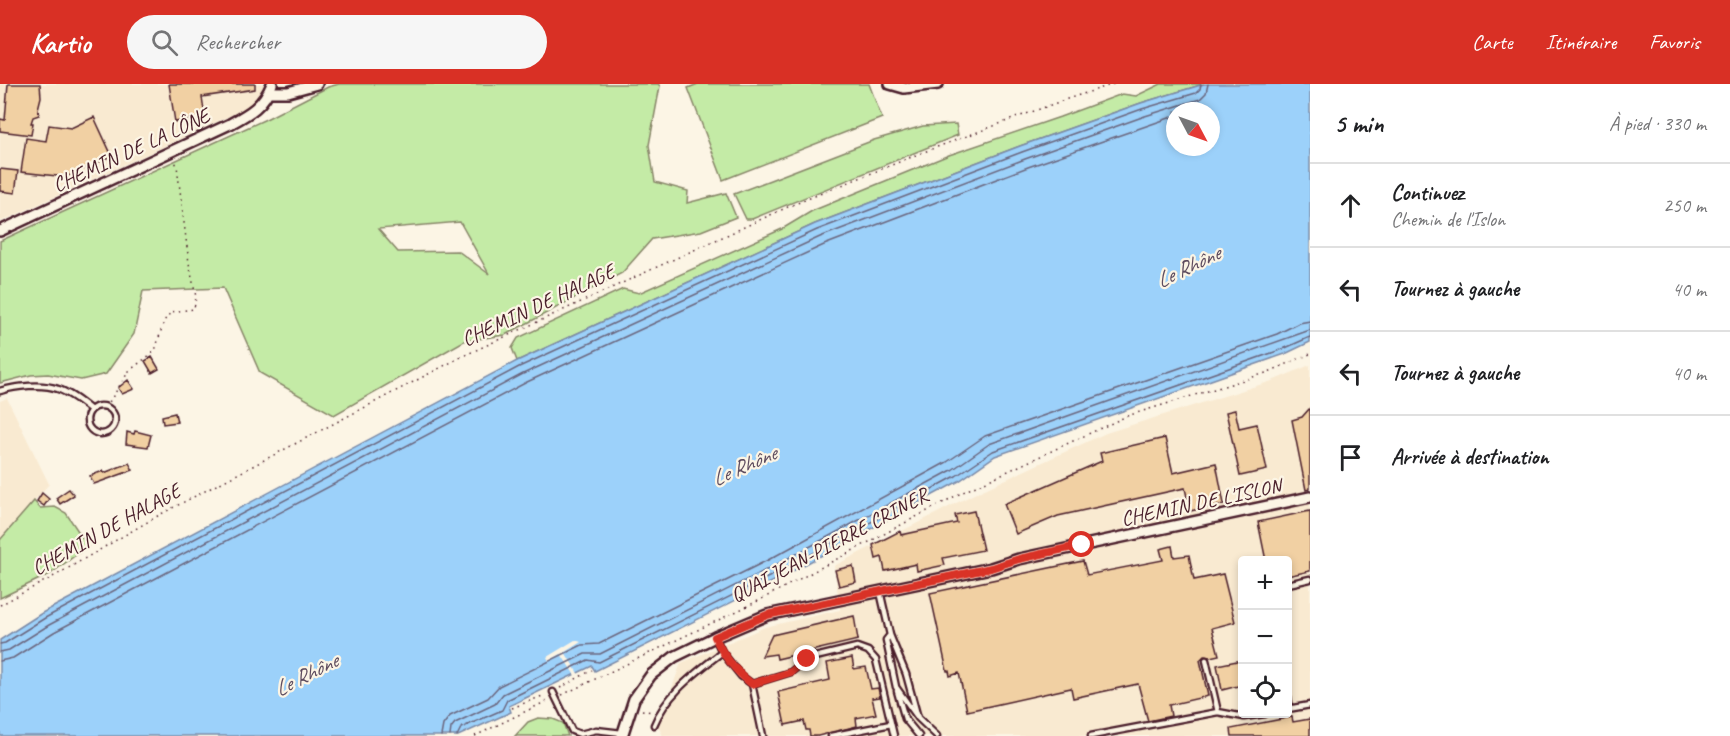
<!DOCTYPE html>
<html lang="fr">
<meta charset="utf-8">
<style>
:root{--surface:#fff;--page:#f6f6f6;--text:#202124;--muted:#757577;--line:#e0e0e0;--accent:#d93025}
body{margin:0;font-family:Caveat,sans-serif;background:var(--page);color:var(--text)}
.controls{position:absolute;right:18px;bottom:18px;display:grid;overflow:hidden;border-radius:6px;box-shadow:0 3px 9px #0003}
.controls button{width:54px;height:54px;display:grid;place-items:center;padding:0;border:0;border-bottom:2px solid var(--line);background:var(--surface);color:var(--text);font:30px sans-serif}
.compass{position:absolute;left:1166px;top:18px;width:54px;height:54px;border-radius:50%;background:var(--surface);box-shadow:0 3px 9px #0003;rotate:131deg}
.stop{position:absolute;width:18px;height:18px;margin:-14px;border:4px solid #d93025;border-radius:50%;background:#fff}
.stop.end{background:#d93025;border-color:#fff;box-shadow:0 2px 6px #0008}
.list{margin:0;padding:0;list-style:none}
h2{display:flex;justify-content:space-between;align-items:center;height:78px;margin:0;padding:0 24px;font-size:26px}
h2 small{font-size:20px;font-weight:400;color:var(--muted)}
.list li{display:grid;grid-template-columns:39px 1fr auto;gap:18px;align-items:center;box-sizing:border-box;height:84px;padding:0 24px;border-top:2px solid var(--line)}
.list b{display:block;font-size:22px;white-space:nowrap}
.list p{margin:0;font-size:20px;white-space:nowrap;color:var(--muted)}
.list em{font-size:20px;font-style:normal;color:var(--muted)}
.icon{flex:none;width:33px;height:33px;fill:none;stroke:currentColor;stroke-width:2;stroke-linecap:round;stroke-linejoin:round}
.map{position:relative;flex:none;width:1310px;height:652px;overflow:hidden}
header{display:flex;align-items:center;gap:36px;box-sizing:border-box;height:84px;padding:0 30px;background:var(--accent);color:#fff}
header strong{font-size:28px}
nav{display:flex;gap:33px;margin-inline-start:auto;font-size:21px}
.search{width:420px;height:54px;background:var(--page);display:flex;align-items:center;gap:15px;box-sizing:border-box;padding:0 21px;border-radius:33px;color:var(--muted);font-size:22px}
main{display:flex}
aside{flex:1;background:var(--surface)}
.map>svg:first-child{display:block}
.built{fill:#f9ead1;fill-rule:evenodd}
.green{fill:#c4eba6;stroke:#878568;stroke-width:1.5;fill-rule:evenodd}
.water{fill:#9cd1fa;stroke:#7b8aa7;stroke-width:1.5;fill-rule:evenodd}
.pier{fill:#fcf5e5}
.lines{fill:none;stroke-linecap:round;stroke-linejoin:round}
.shore{stroke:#6b667e;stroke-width:1.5}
.building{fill:#f1d0a3;stroke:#4a1f2b;stroke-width:1.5}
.lane-casing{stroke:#4a1f2b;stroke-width:9}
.street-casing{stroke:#4a1f2b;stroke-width:14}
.path{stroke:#4a1f2b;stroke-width:1.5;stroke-dasharray:1.5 4.5;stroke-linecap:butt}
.lane{stroke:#fcf5e5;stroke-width:4.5}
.street{stroke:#fcf5e5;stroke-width:9}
.route{stroke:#d93025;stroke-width:8}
.labels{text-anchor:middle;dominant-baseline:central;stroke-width:4.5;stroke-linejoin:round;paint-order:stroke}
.street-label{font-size:21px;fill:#4a1f2b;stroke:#fcf5e5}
.water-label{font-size:22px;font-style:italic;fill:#5e4c5f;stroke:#fcf5e5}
</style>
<header>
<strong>Kartio</strong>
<div class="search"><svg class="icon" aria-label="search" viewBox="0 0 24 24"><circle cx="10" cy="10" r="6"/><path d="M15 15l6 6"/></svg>Rechercher</div>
<nav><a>Carte</a><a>Itinéraire</a><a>Favoris</a></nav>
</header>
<main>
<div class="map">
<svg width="1310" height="652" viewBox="0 0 1310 652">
<rect width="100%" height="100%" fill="#fcf5e5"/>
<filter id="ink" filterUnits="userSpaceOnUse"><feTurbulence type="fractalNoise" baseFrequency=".0167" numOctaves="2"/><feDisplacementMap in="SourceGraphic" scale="12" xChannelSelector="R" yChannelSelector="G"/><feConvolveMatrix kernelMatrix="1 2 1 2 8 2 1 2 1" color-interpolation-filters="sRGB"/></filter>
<g filter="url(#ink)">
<path class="built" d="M0,0H265L266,15L0,138Z
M1310,281V652H663L658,642L681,579L765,543L840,526L834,482L974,410L1106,349L1272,297ZM1242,476H1288V630H1242Z
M7,314L49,400L0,456V317Z"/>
<path class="green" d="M339,0H658L660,2L649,61L655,98L688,107L687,119L726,109L736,133L701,147L652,155L622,189L505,251L464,257L334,331L260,289L223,204L143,207L134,250L106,290L81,296L48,290L31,291L0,299V157L266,35L328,3ZM460,138L489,190L458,167L398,168L378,145Z
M698,0H869L882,34L723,96L688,4Z
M1161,0H1204L1141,19L1020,62L815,140L517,277L512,264L518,254L623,205L639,209L782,145L812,127L949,71L1060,33L1122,10L1136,12Z
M956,40L958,51L752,135H746L734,110L874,56L923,42Z
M34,417L40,424L55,423L66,429L88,462L50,490L0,514V456Z
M538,634L553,635L563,639L568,652H515L528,638Z"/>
<path class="water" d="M1204,0H1310V258L1285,270L995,372L959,397L778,495L595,587L592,582L509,622L511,628L458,652H0V556L42,529L517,277L815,140L1020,62L1141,19ZM1175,27H1211V63H1175Z"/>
<path class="pier" d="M575,556L581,558L565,568L579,591L576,593L561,570L549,577L547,573Z"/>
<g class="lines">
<path class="shore" d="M0,560L5,559L45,534L519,283L817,146L1022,68L1142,25L1196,9L1200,5L1201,0
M0,568L9,566L49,541L523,290L820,153L1025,75L1145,32L1200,15L1206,9L1208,0
M0,577L13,574L54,548L527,298L698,219L824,161L1028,83L1175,32
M441,652L443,641L450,632L488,614L499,602L582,561L599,560L768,476L947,378L985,352L1277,250L1299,239L1310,237
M450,652L451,644L455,639L495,620L503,610L585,570H600L772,483L952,386L989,360L1310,246
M457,652L461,644L502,626L507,616L588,576L599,578L775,490L956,392L993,367L1283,265L1310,253"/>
</g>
<path class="building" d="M8,0H40L41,13L38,25L39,31L33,33L31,39H33L31,51L0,47V35L5,36Z
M169,0H255V5L202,13L205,33L175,38Z
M94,33L112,72L66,93L21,88L26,54L46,57L49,41L71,44Z
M0,85L18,87L15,109L0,107Z
M152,273L159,285L152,289L145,277Z
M128,296L134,305L122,310L118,304Z
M1310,324V405L1306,406L1292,336L1302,333Z
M1235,326L1239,344L1257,340L1267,386L1240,392L1226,328Z
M175,329L177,338L163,340L162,332Z
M135,347L151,351L148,363L126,360L127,348L134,350Z
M1165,354L1173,389L1216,379L1224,420L1190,427L1185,404L1058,432L1016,450L1004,420L1102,377L1100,369Z
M129,379L133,386L94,400L90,392L103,387L104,389Z
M69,405L74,411L60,420L56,414Z
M42,409L49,415L44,422L37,417Z
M974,427L983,466L943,474L945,481L917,487L916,480L885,487L882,473L876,475L873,461L900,447L901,451L957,439L955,431Z
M1310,427V487L1287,492V477H1266L1258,438Z
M1172,462L1174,473L1189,471L1194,496L1223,490L1235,538L1212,544L1219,571L1210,573L1204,572L1200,576L1208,612L1169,621L1171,632L1148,637L1138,600L1073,614L1071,604L967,627L959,589L950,592L949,587H947L930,509L1083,477L1087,491L1163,476L1160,465Z
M853,482L856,498L839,502L835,486Z
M854,532L858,556L777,575L776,570L762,572L772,551Z
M852,574L854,585L866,583L871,605L878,604L880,613L872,614L876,630L856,634L857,642L818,652H810L809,646H806L804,637L785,641L778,608L830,596L827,579Z
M1242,576V601L1222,606L1217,581Z
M1292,633L1293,638L1310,635V652H1232L1231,645Z"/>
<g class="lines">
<defs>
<path id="lane" d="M0,307C16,302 42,299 58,305C70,309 81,318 91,326
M87 336a14 14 0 1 1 28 0a14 14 0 1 1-28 0Z
M1288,500L1310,495
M880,507L890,551L906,590L918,634
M890,551L886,556L896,603L918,634L937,652
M715,553L722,568L741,592L752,600L763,652
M1206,576L1218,628
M752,600L791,588L807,575L857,563L868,567L876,576L894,652
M897,607L905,635L919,652
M553,608L572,647L580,650L596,646L622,649
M1288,613L1290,625
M1288,625L1310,621
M654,641C667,609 696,589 722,568
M831,652L891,640
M1091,652L1218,628L1244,633L1265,630"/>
<path id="street" d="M890,0L904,4L938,0
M269,8H288L317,0
M0,147L230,40C250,29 263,22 272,0
M622,652L634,615L651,591L674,573L715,553L767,531L991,484L1019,475L1310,413"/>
</defs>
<use href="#lane" class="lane-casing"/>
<use href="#street" class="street-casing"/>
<path class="path" d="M106,323L129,287L155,267L164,237L171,228L194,225L196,213L189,179L177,82L175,77
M0,521L60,489L161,430L461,273L790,122L929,66L1064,16L1114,0
M560,604L592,586
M562,611L758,517L963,408L1127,332L1266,289L1310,270
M512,624L545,611
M642,626L652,628
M475,652L549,616"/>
<use href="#lane" class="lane"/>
<use href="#street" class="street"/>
</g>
</g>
<g class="lines" filter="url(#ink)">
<path class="route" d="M807,575L791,588L752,600C735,587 723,571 715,553L767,531L991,484L1019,475L1082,461"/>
</g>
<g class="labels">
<g class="street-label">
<text transform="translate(131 66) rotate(-25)">CHEMIN DE LA LÔNE</text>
<text transform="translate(538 221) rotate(-25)">CHEMIN DE HALAGE</text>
<text transform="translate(1201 418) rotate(-12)">CHEMIN DE L'ISLON</text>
<text transform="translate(106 445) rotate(-29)">CHEMIN DE HALAGE</text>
<text transform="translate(829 461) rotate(-28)">QUAI JEAN-PIERRE CRINER</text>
</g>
<g class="water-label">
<text transform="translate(1188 183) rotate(-26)">Le Rhône</text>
<text transform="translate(744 382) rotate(-24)">Le Rhône</text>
<text transform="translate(306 591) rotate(-27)">Le Rhône</text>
</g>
</g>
</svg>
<div class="controls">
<button>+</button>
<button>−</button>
<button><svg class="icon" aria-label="locate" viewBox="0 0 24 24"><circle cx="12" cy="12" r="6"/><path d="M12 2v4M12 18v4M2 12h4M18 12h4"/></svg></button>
</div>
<svg class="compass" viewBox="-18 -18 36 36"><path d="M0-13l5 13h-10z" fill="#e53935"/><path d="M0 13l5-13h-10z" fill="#757577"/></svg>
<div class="stop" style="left:1082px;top:461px"></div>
<div class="stop end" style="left:807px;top:575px"></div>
</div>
<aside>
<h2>5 min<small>À pied · 330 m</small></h2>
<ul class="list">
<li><svg class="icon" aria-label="ahead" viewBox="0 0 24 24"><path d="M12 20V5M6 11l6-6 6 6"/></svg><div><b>Continuez</b><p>Chemin de l'Islon</p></div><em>250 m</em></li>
<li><svg class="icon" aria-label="left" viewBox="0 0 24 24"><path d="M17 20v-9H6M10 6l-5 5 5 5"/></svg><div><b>Tournez à gauche</b></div><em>40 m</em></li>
<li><svg class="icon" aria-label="left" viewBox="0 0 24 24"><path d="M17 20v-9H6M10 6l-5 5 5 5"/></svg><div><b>Tournez à gauche</b></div><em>40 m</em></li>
<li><svg class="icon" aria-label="arrive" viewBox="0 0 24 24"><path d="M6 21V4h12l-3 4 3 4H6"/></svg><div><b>Arrivée à destination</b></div></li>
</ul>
</aside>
</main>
